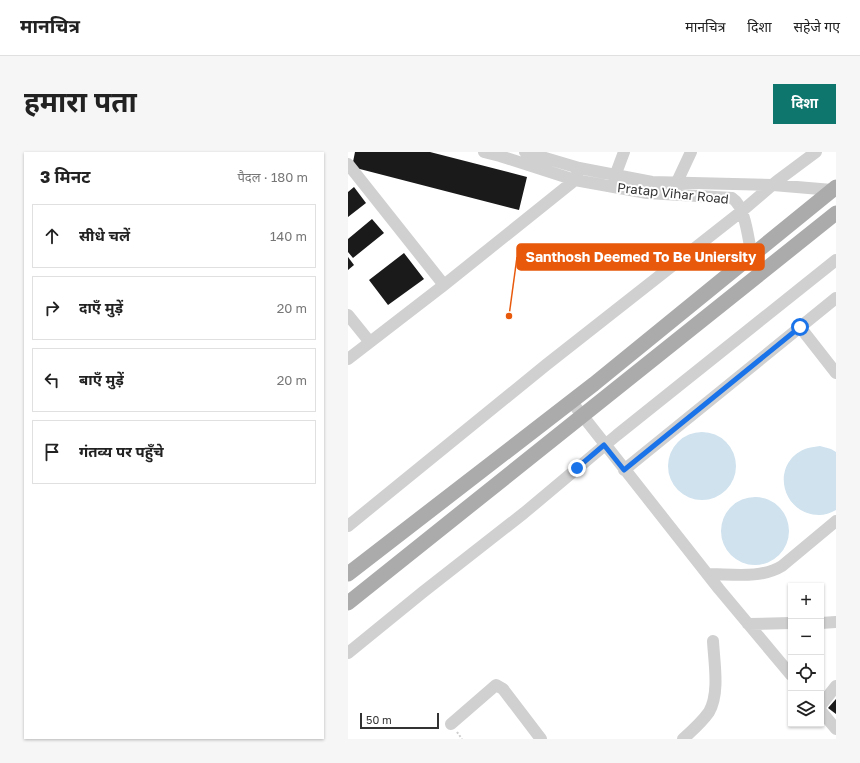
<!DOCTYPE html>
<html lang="hi">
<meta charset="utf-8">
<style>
:root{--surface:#fff;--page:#f6f6f6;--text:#222;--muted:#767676;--line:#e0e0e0;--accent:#0f766e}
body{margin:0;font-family:"Golos Text","Noto Sans Devanagari",sans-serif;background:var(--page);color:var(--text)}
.controls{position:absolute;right:12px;bottom:12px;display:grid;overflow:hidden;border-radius:0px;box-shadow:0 1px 3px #0004}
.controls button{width:36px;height:36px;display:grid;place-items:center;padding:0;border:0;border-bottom:1px solid var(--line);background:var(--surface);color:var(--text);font:20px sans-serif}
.scale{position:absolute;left:12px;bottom:10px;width:79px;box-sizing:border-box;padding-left:4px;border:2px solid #333;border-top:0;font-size:11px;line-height:14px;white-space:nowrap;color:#333;-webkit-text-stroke:3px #fff;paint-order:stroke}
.stop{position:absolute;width:12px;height:12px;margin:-9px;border:3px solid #1a73e8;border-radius:50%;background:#fff}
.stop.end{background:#1a73e8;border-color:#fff;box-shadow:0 1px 4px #0008}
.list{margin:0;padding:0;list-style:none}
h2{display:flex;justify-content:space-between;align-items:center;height:52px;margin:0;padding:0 16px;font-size:17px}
h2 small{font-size:13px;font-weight:400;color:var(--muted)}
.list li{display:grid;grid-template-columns:26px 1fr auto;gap:12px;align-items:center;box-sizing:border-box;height:64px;margin:0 8px 8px;padding:0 8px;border:1px solid var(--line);border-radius:0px}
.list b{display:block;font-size:15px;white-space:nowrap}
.list em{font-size:13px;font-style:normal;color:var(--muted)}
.icon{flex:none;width:22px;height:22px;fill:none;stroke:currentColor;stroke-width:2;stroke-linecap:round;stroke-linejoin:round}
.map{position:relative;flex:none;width:488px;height:587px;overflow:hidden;border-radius:0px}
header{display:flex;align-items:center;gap:24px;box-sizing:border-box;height:56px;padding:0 20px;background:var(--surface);border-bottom:1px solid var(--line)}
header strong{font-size:19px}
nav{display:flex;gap:22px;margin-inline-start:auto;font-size:14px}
.intro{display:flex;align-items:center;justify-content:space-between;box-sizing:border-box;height:96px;padding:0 24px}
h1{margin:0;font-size:28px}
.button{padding:10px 18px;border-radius:0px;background:var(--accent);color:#fff;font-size:14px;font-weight:700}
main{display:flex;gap:24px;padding:0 24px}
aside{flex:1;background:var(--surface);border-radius:0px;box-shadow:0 1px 3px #0004}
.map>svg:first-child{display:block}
.water{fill:#cfe2ee}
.building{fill:#1a1a1a}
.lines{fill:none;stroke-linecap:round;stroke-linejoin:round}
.path{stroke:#cdcdcd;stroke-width:2;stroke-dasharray:2 2;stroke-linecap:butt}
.minor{stroke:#d0d0d0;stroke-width:12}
.major{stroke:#ababab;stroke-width:15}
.route{stroke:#1a73e8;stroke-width:5}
.labels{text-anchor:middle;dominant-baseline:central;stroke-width:4;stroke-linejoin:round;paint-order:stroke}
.street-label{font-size:13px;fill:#333;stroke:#fff}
.leader{fill:none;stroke:#e8590c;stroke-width:1.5}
.callout-dot{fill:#e8590c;stroke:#fff;stroke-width:1.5}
.callout{fill:#e8590c;stroke:#e8590c;stroke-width:1.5}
.callout-label{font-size:14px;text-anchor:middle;font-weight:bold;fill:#fff}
</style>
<header>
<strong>मानचित्र</strong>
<nav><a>मानचित्र</a><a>दिशा</a><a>सहेजे गए</a></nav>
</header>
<div class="intro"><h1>हमारा पता</h1><a class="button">दिशा</a></div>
<main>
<aside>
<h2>3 मिनट<small>पैदल · 180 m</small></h2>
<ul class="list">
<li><svg class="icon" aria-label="ahead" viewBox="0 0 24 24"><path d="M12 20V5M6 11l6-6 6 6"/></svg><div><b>सीधे चलें</b></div><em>140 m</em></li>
<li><svg class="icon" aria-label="right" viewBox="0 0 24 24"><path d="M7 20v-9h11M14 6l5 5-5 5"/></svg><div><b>दाएँ मुड़ें</b></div><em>20 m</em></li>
<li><svg class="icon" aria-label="left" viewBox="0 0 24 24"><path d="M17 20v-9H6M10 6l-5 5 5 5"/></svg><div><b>बाएँ मुड़ें</b></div><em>20 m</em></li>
<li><svg class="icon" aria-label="arrive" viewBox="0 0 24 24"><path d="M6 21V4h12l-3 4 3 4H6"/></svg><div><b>गंतव्य पर पहुँचे</b></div></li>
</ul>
</aside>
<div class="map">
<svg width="488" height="587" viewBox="0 0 488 587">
<rect width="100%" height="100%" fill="#fff"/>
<path class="water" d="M320 314a34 34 0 1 1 68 0a34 34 0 1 1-68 0Z
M472,294L483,297L488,300V358C483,361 476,363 471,363C431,362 422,308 460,296C463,295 468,295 472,294Z
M373 379a34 34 0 1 1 68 0a34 34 0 1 1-68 0Z"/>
<path class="building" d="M7,0H82L179,25L171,58L4,15Z
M6,35L18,51L0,65V40Z
M24,67L36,81L5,106L0,100V87Z
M56,101L76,127L40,153L21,128Z
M0,105L6,113L0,118Z
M488,547V562L480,556Z"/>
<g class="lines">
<path class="path" d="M109,580L114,587"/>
<path class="minor" d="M136,0L152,4L227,28L299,41L384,46C398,55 400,88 404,104
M177,0L231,16L304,30L425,33L484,38
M0,12L96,133
M267,24L276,0
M328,32L343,0
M0,163L21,189
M452,175L488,221
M0,207L96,133L227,28L229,22
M223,249L371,437L443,523
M276,318L488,146
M0,374L198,213L394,59L429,29L468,0
M359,422C384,422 413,427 434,414L488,369
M473,471L488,470
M400,472L443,471
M0,501L75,440L176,361L269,283L488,108
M473,553L488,534
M473,559L488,577
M103,572L148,533L155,537L193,587
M335,587C344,579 354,570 361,560C372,541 366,510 365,489"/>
<path class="major" d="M0,422L246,232L488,35
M0,451L488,61"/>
</g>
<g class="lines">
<path class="route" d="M229,316L256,293L276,318L452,175"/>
</g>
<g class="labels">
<g class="street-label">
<text transform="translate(325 41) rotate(6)">Pratap Vihar Road</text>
</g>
</g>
<path class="leader" d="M161 164L169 105"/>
<circle class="callout-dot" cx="161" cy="164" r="4"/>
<rect class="callout" x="169" y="92" width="247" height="26" rx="4"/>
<g class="callout-label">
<text x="293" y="110">Santhosh Deemed To Be Uniersity</text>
</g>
</svg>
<div class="controls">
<button>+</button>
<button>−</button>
<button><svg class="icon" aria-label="locate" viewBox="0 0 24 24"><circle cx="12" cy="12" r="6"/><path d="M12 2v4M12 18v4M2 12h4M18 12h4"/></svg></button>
<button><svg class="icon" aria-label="layers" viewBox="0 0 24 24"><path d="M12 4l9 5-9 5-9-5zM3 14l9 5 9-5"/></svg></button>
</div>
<div class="scale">50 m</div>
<div class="stop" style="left:452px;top:175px"></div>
<div class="stop end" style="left:229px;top:316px"></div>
</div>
</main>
